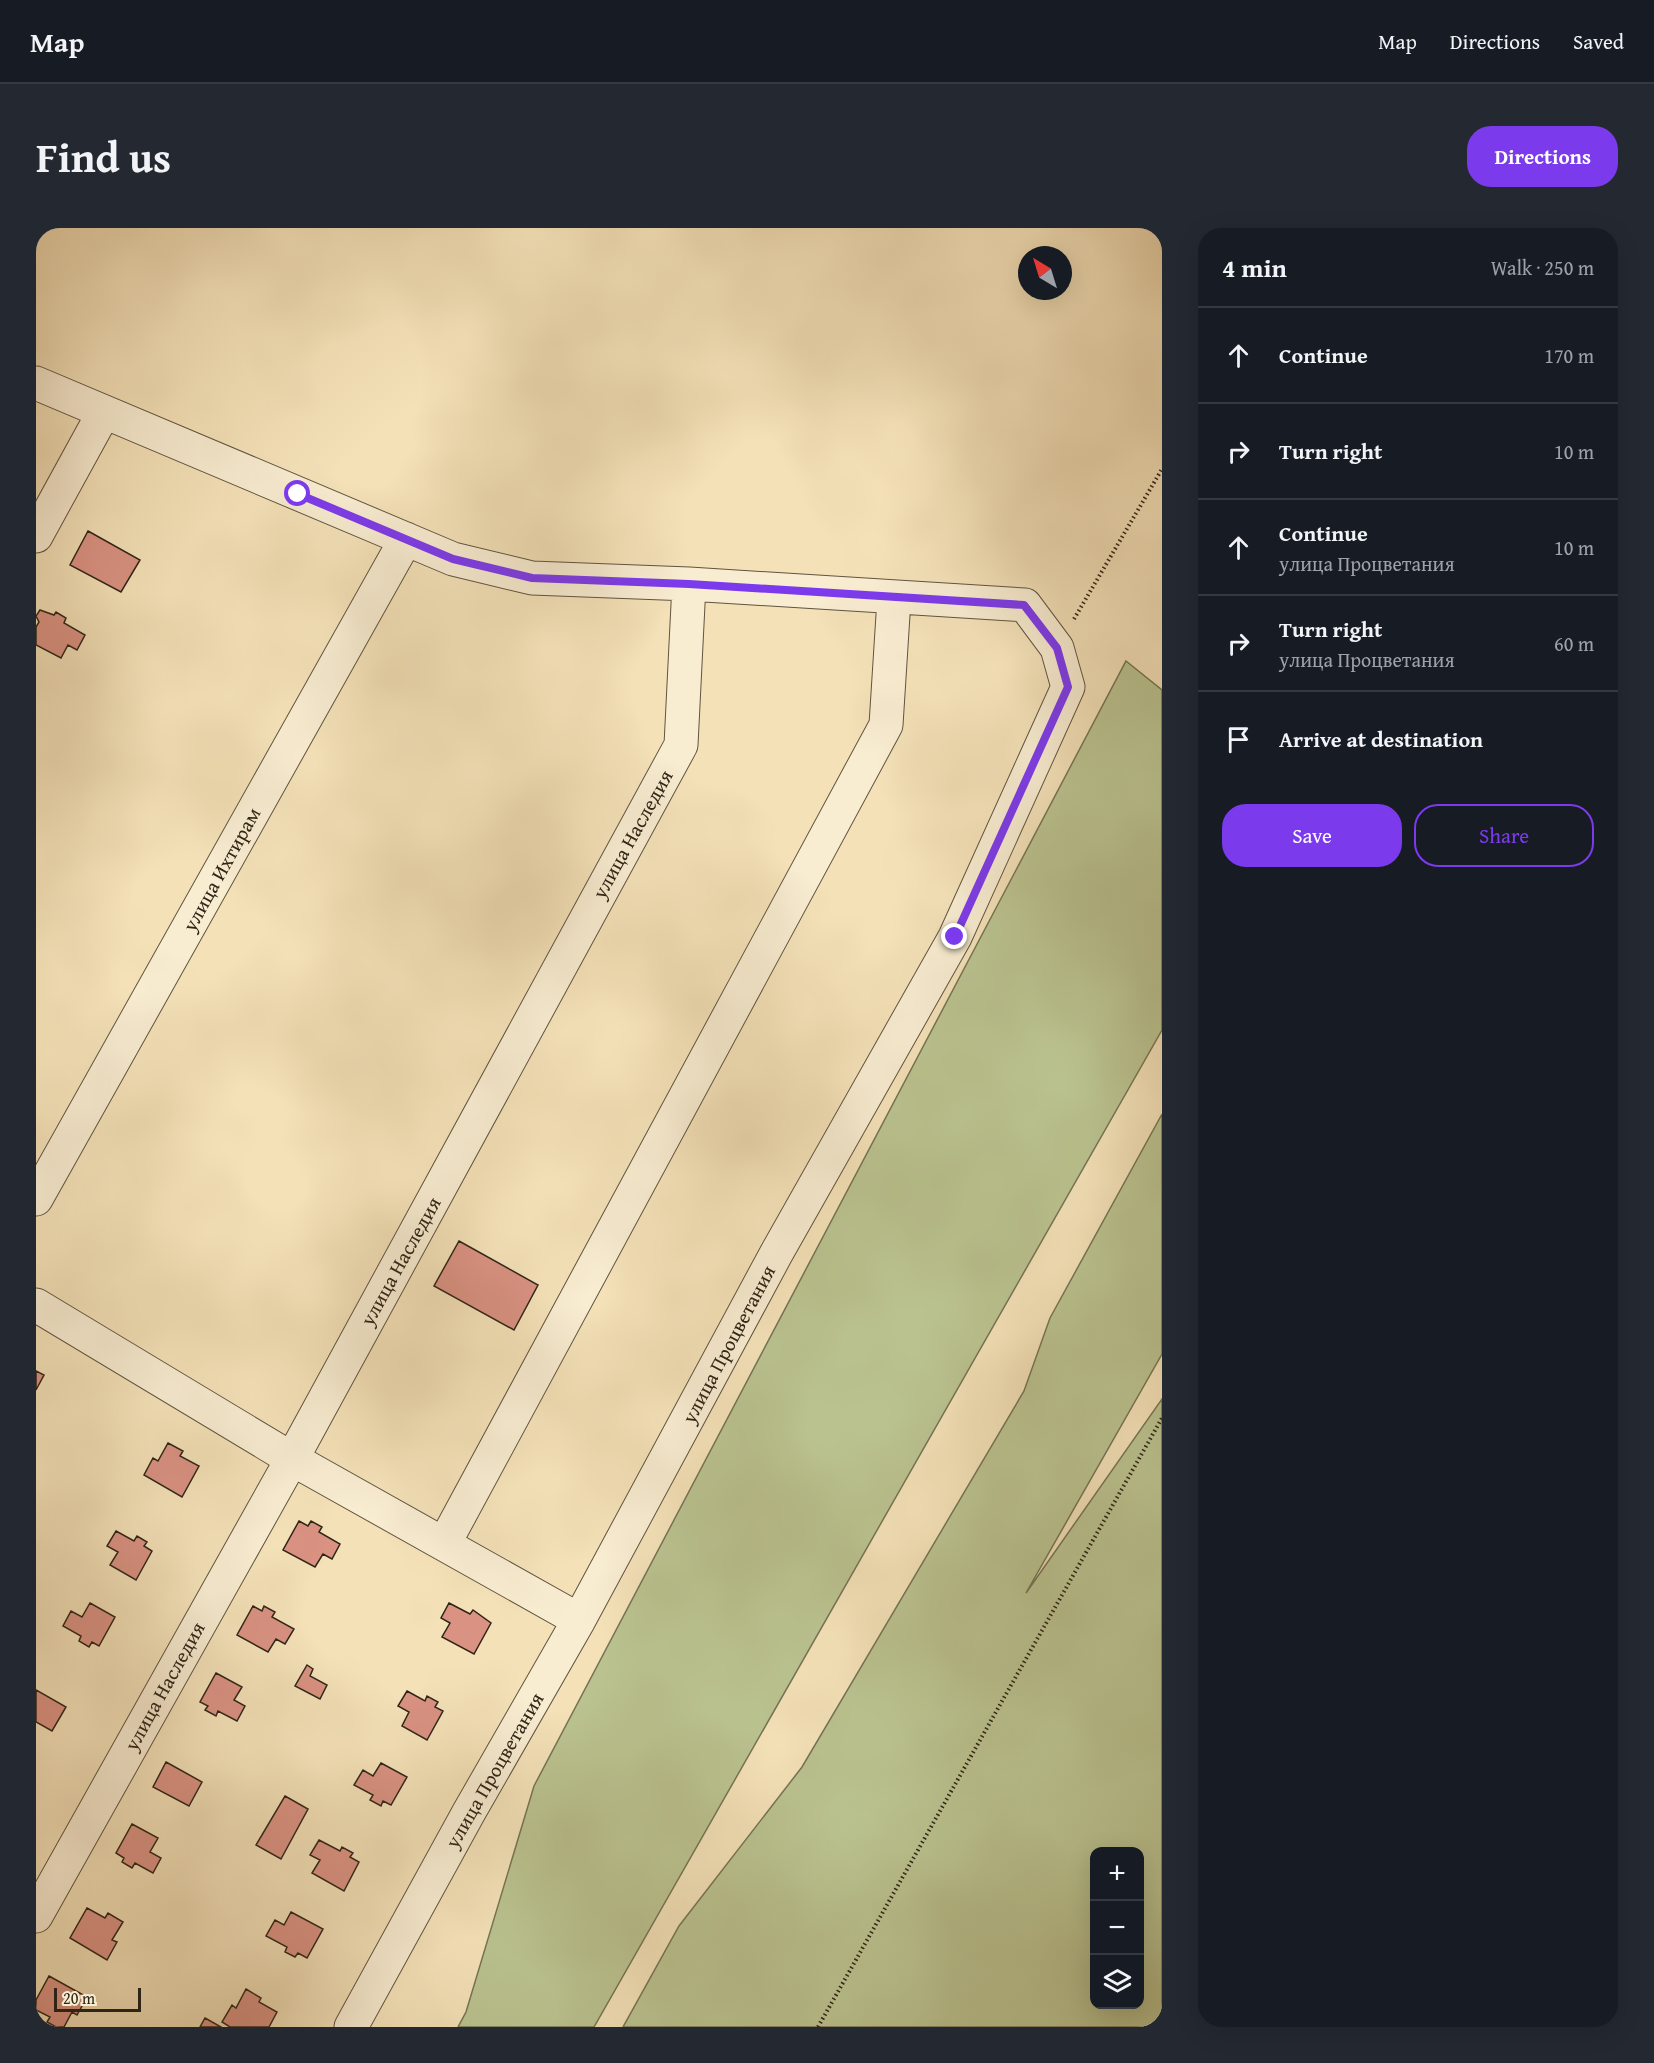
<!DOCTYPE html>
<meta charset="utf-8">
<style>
:root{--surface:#171b24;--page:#242831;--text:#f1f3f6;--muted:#9ea1a6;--line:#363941;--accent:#7c3aed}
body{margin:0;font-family:"Gentium Book Plus",serif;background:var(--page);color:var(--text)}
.controls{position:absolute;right:18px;bottom:18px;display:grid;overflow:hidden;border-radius:12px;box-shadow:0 6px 24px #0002}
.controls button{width:54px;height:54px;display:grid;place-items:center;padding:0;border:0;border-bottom:2px solid var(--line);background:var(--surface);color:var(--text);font:30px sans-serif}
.compass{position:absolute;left:982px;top:18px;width:54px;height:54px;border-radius:50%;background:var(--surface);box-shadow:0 6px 24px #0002;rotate:322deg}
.scale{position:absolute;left:18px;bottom:15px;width:87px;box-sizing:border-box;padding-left:6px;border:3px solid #2f2517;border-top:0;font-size:16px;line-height:21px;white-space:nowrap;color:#2f2517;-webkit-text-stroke:4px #f8ecd1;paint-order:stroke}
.stop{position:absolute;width:18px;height:18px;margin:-14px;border:4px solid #7c3aed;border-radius:50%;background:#fff}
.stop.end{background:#7c3aed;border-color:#fff;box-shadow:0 2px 6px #0008}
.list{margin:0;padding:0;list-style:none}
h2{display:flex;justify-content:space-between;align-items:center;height:78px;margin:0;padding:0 24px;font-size:26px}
h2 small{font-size:20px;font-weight:400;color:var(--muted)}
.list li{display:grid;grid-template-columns:39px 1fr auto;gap:18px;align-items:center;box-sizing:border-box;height:96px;padding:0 24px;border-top:2px solid var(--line)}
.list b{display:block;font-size:22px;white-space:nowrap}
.list p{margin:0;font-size:20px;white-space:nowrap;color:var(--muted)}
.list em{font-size:20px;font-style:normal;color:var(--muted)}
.actions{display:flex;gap:12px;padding:18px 24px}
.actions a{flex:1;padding:14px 0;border:2px solid var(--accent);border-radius:24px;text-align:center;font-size:21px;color:var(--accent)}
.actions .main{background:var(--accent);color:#fff}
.icon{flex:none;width:33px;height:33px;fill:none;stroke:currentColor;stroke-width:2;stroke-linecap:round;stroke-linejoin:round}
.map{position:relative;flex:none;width:1126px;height:1799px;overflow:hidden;border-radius:24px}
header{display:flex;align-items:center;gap:36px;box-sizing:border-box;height:84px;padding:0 30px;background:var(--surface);border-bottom:2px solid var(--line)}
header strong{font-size:28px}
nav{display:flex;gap:33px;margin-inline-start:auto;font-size:21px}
.intro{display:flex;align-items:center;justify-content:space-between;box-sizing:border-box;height:144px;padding:0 36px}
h1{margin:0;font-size:42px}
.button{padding:15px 27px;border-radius:24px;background:var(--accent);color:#fff;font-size:21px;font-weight:700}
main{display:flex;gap:36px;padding:0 36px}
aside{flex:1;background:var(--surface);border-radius:24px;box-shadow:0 6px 24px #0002}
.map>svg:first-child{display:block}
.green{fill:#bac390;stroke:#747454;stroke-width:1.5;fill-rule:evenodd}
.building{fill:#da9283;stroke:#2f2517;stroke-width:1.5}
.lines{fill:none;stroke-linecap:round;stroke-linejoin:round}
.minor-casing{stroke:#60543f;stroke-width:35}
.path{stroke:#2f2517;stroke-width:4;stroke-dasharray:1.5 3;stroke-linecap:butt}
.minor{stroke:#f8ecd1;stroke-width:33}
.route{stroke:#7c3aed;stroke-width:8}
.labels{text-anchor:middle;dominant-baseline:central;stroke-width:4.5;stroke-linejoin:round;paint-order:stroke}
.street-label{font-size:20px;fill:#2f2517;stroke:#f8ecd1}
</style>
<header>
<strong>Map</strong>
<nav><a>Map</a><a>Directions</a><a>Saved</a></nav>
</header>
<div class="intro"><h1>Find us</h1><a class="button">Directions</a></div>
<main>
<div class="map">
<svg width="1126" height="1799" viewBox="0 0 1126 1799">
<rect width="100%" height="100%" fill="#f4e1b8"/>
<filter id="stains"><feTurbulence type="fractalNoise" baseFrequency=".00333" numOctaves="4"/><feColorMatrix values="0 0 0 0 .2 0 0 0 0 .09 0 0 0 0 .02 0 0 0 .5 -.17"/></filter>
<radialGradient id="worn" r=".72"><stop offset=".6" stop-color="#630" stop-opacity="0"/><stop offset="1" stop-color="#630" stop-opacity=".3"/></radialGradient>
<path class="green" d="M1090,433L1126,462V802L558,1799H422L430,1784L498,1558Z
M1126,886V1126L990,1365L1126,1171V1799H587L643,1698L766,1539L988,1163L1014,1090ZM1058,1624H1104V1776H1058Z"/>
<path class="building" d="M52,303L104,332L85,364L34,337Z
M4,382L18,387L20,384L30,390L28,395L49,407L41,422L32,417L25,430L0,417V399L3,394L0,388Z
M423,1013L502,1057L478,1102L398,1058Z
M0,1143L8,1147L0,1162Z
M132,1215L147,1223L144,1228L163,1238L146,1269L108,1247L117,1230L122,1233Z
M263,1293L272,1298L275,1293L286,1299L283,1304L304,1316L296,1331L287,1326L279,1339L247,1322Z
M80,1303L98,1313L101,1308L111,1314L108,1318L116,1323L100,1352L74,1337L82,1324L71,1318Z
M54,1375L79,1389L63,1418L56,1414L53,1419L43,1413L45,1408L27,1398L35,1383L46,1389Z
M413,1375L434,1386L437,1382L455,1395L438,1426L406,1409L414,1395L405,1390Z
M217,1378L226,1383L228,1378L239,1384L236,1389L258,1401L249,1416L240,1411L232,1424L201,1407Z
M271,1437L277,1441L274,1448L291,1457L284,1471L259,1458Z
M180,1445L206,1459L198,1472L209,1478L201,1493L182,1483L180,1488L169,1482L172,1478L164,1474Z
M0,1462L30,1479L16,1503L0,1494Z
M371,1463L389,1473L391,1468L402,1474L399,1479L407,1483L391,1512L366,1498L373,1484L362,1478Z
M130,1534L166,1554L153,1578L117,1559Z
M345,1535L371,1549L355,1577L347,1573L345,1578L334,1572L337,1567L318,1557L327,1542L337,1548Z
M249,1568L272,1581L245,1631L220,1617Z
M96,1596L122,1610L114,1624L125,1630L117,1645L99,1635L96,1640L86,1634L88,1630L80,1625Z
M283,1612L304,1623L306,1619L317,1625L314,1629L323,1634L308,1663L276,1645L284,1632L274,1627Z
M51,1680L69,1690L72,1685L87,1694L76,1712L81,1714L71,1732L34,1710Z
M255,1684L287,1701L271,1730L262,1725L259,1729L249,1724L251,1719L230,1708L239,1692L248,1697Z
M13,1748L51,1769L41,1787L36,1784L28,1799H20L11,1794L14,1789L0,1782V1772Z
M210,1761L225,1770L223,1774L241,1784L233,1799H194L186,1794L196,1777L200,1780Z
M169,1790L185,1799H164Z"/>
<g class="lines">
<defs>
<path id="minor" d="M0,155L417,331L496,350L653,356L989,377L1021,420L1032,459L919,709L740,1026L543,1392L433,1584L315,1799
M0,308L68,184
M0,971L370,311
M0,1077L256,1231L543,1392
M408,1316L850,497L858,371
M0,1688L256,1231L645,517L653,356"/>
</defs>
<use href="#minor" class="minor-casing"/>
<path class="path" d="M1038,391L1126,241
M782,1799L1126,1190"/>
<use href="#minor" class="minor"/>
</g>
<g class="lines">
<path class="route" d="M262,266L417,331L496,350L653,356L988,377L1021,420L1032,459L919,709"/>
</g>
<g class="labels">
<g class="street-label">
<text transform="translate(596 606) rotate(-61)">улица Наследия</text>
<text transform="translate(185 641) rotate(-61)">улица Ихтирам</text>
<text transform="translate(364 1033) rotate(-61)">улица Наследия</text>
<text transform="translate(692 1116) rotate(-62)">улица Процветания</text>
<text transform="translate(128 1458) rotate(-61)">улица Наследия</text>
<text transform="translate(458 1542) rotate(-60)">улица Процветания</text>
</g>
</g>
<rect width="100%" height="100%" filter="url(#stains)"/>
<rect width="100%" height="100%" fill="url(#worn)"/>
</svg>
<div class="controls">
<button>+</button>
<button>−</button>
<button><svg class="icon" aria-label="layers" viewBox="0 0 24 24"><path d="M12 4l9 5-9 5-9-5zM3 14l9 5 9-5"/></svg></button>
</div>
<svg class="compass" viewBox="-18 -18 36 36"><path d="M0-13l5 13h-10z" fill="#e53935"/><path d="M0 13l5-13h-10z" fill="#9ea1a6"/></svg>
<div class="scale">20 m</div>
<div class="stop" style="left:262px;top:266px"></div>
<div class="stop end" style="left:919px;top:709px"></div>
</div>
<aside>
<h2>4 min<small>Walk · 250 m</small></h2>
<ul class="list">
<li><svg class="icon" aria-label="ahead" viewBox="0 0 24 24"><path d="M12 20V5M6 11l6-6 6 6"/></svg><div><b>Continue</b></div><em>170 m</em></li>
<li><svg class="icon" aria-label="right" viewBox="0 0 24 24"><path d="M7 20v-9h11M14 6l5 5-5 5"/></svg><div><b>Turn right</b></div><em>10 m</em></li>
<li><svg class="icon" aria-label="ahead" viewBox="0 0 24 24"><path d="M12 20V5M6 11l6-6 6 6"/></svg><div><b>Continue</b><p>улица Процветания</p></div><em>10 m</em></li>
<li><svg class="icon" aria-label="right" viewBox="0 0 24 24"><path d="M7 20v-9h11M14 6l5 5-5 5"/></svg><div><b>Turn right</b><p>улица Процветания</p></div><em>60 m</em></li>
<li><svg class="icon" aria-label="arrive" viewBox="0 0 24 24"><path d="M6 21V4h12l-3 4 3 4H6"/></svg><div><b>Arrive at destination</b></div></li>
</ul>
<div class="actions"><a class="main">Save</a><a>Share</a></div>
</aside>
</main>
